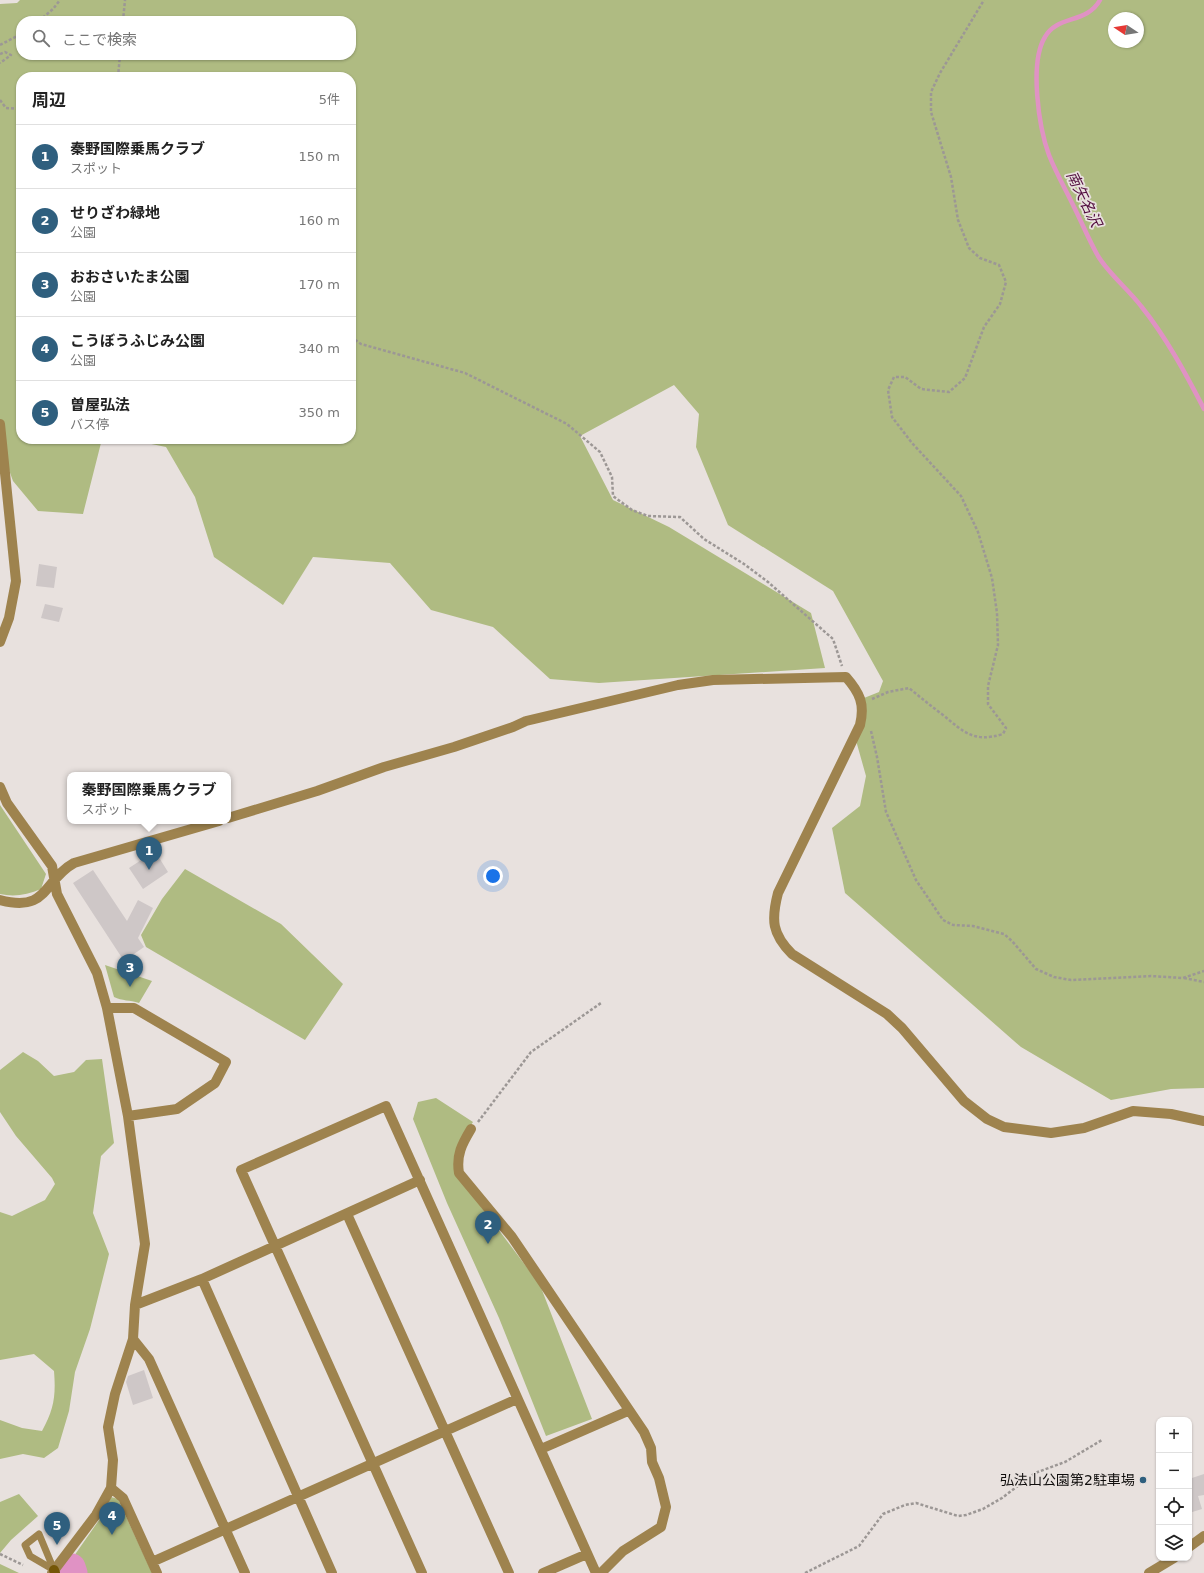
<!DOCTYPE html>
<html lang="ja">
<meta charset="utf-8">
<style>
:root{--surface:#fff;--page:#f2f2f2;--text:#222;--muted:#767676;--line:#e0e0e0;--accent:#2f5f7e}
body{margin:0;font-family:"DejaVu Sans","Noto Sans JP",sans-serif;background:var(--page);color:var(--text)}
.controls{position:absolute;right:12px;bottom:12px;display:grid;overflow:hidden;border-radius:8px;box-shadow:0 1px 3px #0004}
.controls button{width:36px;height:36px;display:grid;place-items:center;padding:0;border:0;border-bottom:1px solid var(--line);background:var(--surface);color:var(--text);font:20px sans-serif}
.compass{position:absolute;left:1108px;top:12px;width:36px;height:36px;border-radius:50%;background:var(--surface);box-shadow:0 1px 3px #0004;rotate:282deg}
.you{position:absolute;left:493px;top:876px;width:14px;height:14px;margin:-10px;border:3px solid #fff;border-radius:50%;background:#1a73e8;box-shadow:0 0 0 6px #1a73e833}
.badge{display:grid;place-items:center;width:26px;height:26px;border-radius:50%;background:var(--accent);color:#fff;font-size:13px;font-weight:700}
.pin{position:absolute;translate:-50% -33px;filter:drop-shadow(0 1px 2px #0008)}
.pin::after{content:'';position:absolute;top:21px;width:14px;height:12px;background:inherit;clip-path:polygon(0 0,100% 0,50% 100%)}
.popup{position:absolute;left:67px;top:772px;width:164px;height:52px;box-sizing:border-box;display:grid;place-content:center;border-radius:8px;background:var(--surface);filter:drop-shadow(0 1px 3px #0005);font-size:13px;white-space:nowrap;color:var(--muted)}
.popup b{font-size:15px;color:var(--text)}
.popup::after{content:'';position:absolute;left:50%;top:100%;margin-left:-8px;border:8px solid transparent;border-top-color:var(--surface)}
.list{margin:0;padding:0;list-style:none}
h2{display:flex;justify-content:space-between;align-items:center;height:52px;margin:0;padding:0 16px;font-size:17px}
h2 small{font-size:13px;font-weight:400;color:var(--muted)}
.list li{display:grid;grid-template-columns:26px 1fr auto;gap:12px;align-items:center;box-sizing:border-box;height:64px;padding:0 16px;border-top:1px solid var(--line)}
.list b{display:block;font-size:15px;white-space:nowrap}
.list p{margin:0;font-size:13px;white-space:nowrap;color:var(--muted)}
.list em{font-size:13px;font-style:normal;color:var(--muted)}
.icon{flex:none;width:22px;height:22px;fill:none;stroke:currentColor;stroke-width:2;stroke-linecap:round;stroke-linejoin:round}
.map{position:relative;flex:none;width:1204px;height:1573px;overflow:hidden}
.search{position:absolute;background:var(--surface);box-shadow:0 1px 3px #0004;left:16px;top:16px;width:340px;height:44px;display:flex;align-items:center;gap:10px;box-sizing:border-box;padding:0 14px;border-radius:16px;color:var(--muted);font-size:15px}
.panel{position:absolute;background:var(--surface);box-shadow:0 1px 3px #0004;left:16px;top:72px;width:340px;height:372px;border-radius:16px}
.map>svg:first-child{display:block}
.green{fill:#afbb82;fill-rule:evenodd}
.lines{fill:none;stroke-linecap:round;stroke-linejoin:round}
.stream{stroke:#e092c4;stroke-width:4.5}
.river{stroke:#e092c4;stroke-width:27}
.building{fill:#cec7c7}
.path{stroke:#9c9795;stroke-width:2.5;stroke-dasharray:3 2;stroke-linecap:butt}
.lane{stroke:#9e834e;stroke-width:7}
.street{stroke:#9e834e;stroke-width:10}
.secondary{stroke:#755708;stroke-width:10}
.poi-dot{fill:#2f5f7e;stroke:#e8e1de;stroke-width:1.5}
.labels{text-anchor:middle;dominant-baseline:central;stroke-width:3.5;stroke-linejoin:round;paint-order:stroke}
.poi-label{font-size:14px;fill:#100e0d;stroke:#e8e1de;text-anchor:end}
.water-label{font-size:15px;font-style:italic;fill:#530e40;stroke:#e8e1de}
</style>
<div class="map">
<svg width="1204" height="1573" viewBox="0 0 1204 1573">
<rect width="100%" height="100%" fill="#e8e1de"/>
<path class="green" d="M20,0H1204V1088L1171,1089L1111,1100L1021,1047L845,893L832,828L860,806L866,776L855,737L859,700L879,692L883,681L833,591L728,525L696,447L699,414L674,385L580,436L613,500L669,527L811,613L825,668L599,683L550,679L493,627L431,610L390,563L313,557L283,605L214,557L195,497L166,447L127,439H351V77H21V439H102L83,514L38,511L13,481L0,445V4L17,3ZM1114,18H1138V42H1114ZM21,21H351V55H21Z
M0,805L46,874L41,889C27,895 14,897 0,894Z
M185,869L281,924L343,984L305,1040L146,947L141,935L162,899Z
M105,965L152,981L139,1003C130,1000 122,1001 114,997Z
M23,1052L38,1061L54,1076L74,1072L86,1060L102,1059L114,1143L101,1156L93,1213L109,1254L90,1329L75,1372L69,1411L58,1448L44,1458L23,1454L0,1459V1420L22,1428L42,1431C54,1409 56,1396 54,1371L34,1354L0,1360V1212L12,1216L45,1200L55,1184L52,1178L16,1136L0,1112V1070Z
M436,1098L473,1122L461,1140L456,1173L540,1285L592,1419L546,1436L499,1318L447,1203L413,1119L418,1102Z
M19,1494L38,1516L11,1540L0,1553V1502Z
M111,1497L118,1499L152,1573H82L74,1556L104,1513Z
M0,1564L19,1573H0Z"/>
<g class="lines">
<path class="stream" d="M1100,0C1087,24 1057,15 1045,37C1029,63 1039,128 1049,155C1056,173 1066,190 1074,207C1082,223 1089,240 1098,256C1109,274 1128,289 1141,306C1166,337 1186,374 1204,409"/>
<path class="river" d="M72,1567L74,1573"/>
</g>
<path class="building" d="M39,564L57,567L54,588L36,586Z
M45,604L63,608L59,622L41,618Z
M155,851L168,872L143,889L129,868Z
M93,870L127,921L138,900L153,908L138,938L144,947L124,961L73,883Z
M144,1370L153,1398L133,1405L126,1382L128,1376Z
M1204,1474V1495L1198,1496L1202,1509L1189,1513V1476L1192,1475V1478Z"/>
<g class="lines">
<path class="path" d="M39,21L53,9L60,0
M123,21L125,0
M0,45L21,34
M0,54L5,52L11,55L0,63
M118,77L120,55
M0,100L6,108L21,109
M351,337L361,344L465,373L567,424L600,452L612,477L613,496L632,510L648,516L680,517L704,539L744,564L768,582L833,639L842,666
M872,699L888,692L909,688C920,697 931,706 943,715C964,732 973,743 1003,734L1006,728L988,704V686L998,645L997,613L992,578L978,532L961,496L912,443L892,417L888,390L894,377H905L921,389L949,392L965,378L984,327L1000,304L1006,282L999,265L980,258L969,248L958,220L951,177L931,112V92L940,73L984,0
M871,731L877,757L886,812L916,880L943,920L953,925L973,926L1004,934L1012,941L1036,969L1054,977L1071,980L1151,976L1183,978L1204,971
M1184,978L1204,982
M478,1122L531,1052L601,1003
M0,1554L23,1565
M805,1573L859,1546L883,1514L905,1505L916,1503L958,1516L966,1515L983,1509L1002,1498L1035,1473L1065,1462L1102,1440"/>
<path class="lane" d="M39,1534L54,1570L30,1556L25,1545Z"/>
<path class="street" d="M0,424L16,581L9,618L0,642
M0,787L7,803L52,866L57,894L97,973L107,1008L128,1116L145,1244L135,1305L133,1339L115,1394L108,1427L113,1460L111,1488L96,1515L52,1573
M228,818L317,791L384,767L454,747L513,727L526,721L678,685L713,680L846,677C860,693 865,704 860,725L778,893C771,920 772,934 792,954L887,1014L902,1028L964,1101L987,1119L1004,1127L1051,1133L1084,1128L1133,1111L1171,1114L1204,1121
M0,900C49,913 43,880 74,863L219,821
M107,1008H134L226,1062L215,1083L177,1109L128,1116
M471,1129C462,1144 456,1155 459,1173L512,1237L644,1432L651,1448L652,1462L659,1478L666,1507L661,1527L623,1551L601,1573
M347,1214L509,1573
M202,1279L332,1573
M135,1305L202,1279L420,1180
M133,1339L149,1359L245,1573
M541,1449L628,1411
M111,1488L123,1498L157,1573
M1189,1547L1204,1536
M152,1562L517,1399
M422,1573L241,1170L386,1106L596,1573
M543,1573L587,1554
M1149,1573L1174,1558"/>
<path class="secondary" d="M54,1570L55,1573"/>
</g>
<circle class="poi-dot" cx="1143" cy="1480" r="4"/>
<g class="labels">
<g class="poi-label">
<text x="1135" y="1480">弘法山公園第2駐車場</text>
</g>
<g class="water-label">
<text transform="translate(1084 199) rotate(64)">南矢名沢</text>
</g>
</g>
</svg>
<div class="controls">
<button>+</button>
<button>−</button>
<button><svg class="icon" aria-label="locate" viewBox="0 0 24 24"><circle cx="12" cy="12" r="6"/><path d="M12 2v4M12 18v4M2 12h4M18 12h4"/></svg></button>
<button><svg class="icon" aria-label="layers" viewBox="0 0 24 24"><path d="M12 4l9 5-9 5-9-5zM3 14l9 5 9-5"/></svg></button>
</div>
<svg class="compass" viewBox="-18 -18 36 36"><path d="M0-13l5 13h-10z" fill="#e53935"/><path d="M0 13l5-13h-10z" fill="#767676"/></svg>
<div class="you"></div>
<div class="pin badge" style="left:149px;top:870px">1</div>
<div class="popup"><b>秦野国際乗馬クラブ</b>スポット</div>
<div class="pin badge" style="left:488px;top:1244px">2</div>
<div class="pin badge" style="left:130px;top:987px">3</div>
<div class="pin badge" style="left:112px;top:1535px">4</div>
<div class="pin badge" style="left:57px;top:1545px">5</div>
<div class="search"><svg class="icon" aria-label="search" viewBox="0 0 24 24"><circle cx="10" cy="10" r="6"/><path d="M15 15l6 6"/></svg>ここで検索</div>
<section class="panel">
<h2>周辺<small>5件</small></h2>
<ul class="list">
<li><span class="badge">1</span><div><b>秦野国際乗馬クラブ</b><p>スポット</p></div><em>150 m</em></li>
<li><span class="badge">2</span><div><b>せりざわ緑地</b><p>公園</p></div><em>160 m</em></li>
<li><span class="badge">3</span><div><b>おおさいたま公園</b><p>公園</p></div><em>170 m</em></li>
<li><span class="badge">4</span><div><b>こうぼうふじみ公園</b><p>公園</p></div><em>340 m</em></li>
<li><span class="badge">5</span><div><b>曽屋弘法</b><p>バス停</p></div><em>350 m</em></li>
</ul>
</section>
</div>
